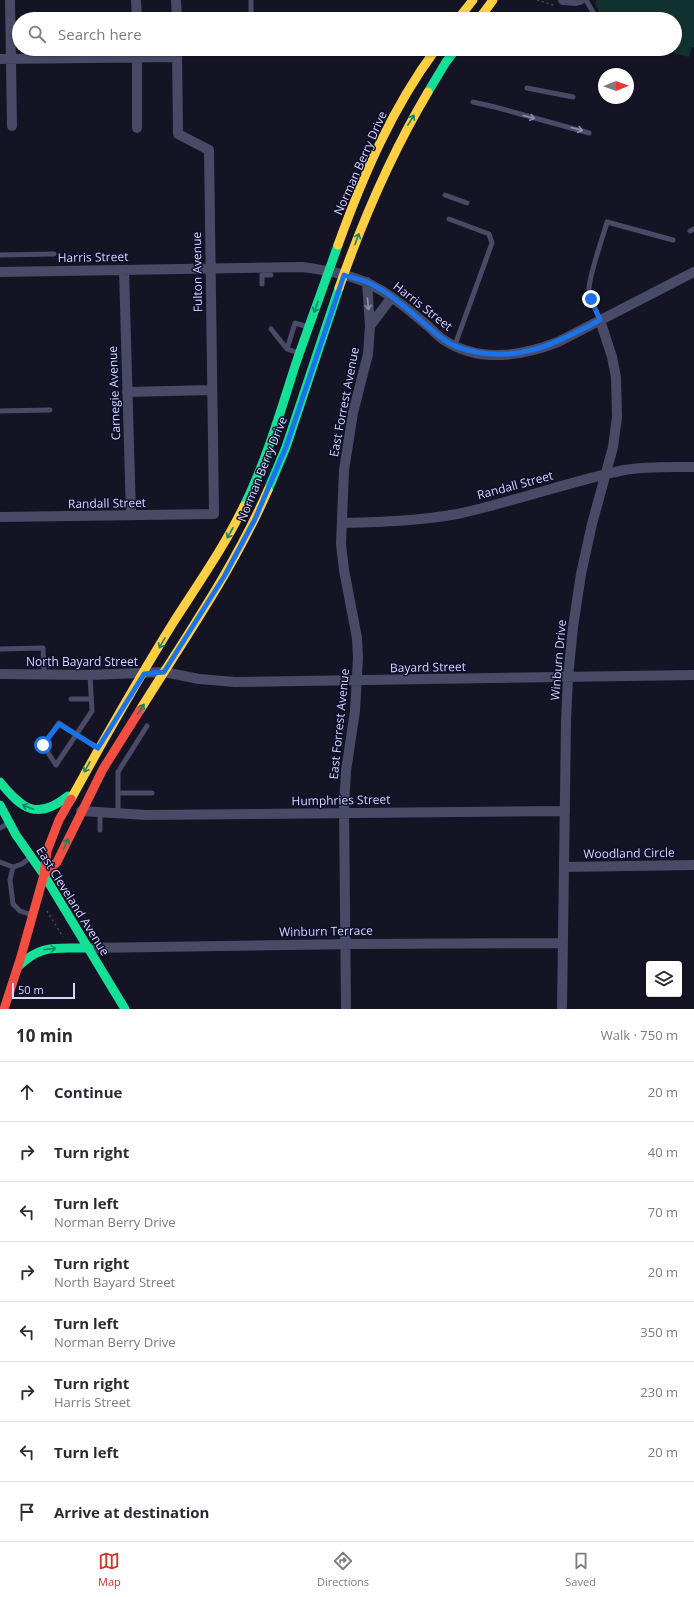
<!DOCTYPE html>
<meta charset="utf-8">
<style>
:root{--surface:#fff;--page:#f2f2f3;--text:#2b2b33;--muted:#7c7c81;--line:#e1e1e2;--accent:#d93025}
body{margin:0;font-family:"Open Sans",sans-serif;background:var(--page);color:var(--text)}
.controls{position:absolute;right:12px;bottom:12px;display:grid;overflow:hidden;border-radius:4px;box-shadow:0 1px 3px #0004}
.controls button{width:36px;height:36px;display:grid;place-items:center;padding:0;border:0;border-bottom:1px solid var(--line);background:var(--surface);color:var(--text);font:20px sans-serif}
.compass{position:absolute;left:598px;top:68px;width:36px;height:36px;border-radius:50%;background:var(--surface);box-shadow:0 1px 3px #0004;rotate:89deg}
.scale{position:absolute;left:12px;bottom:10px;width:63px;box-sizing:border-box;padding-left:4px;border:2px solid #d8d7ff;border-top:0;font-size:11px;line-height:14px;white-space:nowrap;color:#d8d7ff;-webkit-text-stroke:3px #0f0e2b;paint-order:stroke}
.stop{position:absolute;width:12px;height:12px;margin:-9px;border:3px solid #1a73e8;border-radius:50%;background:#fff}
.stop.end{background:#1a73e8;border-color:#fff;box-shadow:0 1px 4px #0008}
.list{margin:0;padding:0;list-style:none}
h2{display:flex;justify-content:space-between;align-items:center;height:52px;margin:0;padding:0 16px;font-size:17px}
h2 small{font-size:13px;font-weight:400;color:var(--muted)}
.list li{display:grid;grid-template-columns:26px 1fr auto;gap:12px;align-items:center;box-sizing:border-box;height:60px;padding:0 16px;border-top:1px solid var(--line)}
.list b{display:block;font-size:15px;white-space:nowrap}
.list p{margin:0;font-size:13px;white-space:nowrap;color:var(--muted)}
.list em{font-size:13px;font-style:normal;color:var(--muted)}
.icon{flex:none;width:22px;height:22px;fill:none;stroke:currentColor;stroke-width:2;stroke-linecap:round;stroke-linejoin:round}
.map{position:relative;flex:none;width:694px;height:1009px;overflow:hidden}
.search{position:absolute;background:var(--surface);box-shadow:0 1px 3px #0004;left:12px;right:12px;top:12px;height:44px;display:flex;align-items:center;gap:10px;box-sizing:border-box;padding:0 14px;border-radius:22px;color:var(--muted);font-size:15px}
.sheet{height:532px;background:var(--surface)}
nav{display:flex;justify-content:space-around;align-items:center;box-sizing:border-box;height:56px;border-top:1px solid var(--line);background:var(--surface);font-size:11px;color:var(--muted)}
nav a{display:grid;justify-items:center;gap:2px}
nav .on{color:var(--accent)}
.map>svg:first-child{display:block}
.green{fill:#11312f}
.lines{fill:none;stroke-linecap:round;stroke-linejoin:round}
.path{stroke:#405160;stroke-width:1.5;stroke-dasharray:2 3;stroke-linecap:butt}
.lane{stroke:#494a66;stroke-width:5}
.street{stroke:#494a66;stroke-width:10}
.fast{stroke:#16e098;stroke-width:9}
.slow{stroke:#ffcf43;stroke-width:9}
.jam{stroke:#f24e42;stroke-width:9}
.oneway{stroke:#9090b2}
.oneway2{stroke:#138267}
.route{stroke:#1a73e8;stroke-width:5}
.labels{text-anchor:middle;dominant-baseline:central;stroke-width:3;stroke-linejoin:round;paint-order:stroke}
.street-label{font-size:12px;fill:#d8d7ff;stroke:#0f0e2b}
</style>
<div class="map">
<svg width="694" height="1009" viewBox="0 0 694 1009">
<rect width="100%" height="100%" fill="#151425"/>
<path class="green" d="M597,0H694V47H692L689,57L659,49H675V19H601V16L595,2Z"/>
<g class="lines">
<path class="path" d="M537,0L556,6
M47,911L63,937"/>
<path class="lane" d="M586,0L594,14L595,19
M177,18L190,16L248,15L251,14V0
M527,88L573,97
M473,102L495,107L589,133
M445,195L467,203
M449,219L489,234L492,243L455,345
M690,231L694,229
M0,255L54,254
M262,284V275H271
M600,320C596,311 591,301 589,291C588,278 603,237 607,222L673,240
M271,329L287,349L299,353
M287,349L295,323L308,327
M0,411L50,410
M0,649L43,648L44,674
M90,675L92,711L56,765L43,745L59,723L97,748
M71,699H91
M118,793H152
M100,813V830
M118,813V772L147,726
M0,828L9,823
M0,862L13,867L22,864L31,857
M13,867L10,880L13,904L20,911L32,915"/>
<path class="street" d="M10,0L12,126
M136,0L137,19
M176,0L177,19
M563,0L576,1L580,0
M0,59L177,57
M137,128V49
M124,270L131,515
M0,272L302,267C327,270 355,275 377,288C396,298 412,313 428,326C433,331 438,336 444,340C479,363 522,356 558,342L694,272
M367,282L370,326
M127,392L211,390
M0,517L214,514L209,150L178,134L177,49
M342,523C380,522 419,521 457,514C513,502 568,482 624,470C647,466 671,467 694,467
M0,674L90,675L164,672L199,679L235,682L694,675
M81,811L146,815L565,811
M564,867L694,865
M89,948L354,944L563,943
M346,1009L344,805L346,771L355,711L358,658L357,638L344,570L341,544L344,470L353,413L368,354L370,326L392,297
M562,1009L566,722L568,677L573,627L581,574L592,524L613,447L617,417L616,377L612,357L600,320"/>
<path class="fast" d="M428,92L446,62L456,49
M268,490L286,447L339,288
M244,506C266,461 280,413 295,366C309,325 324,285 338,245
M0,782C22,809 37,821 68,796
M0,805L16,835L44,875L125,1009
M18,967C41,943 58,949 89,948"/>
<path class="slow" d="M458,19L473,0
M479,19L493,0
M338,245C363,176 392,108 436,49
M339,288C363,219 390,156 428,92
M140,710C185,638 234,568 268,490
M71,799C104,739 137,681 173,623C198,584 224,547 244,506"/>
<path class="jam" d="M44,875L57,862L103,769L140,710
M4,1009L20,960L44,875L47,851L59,820L71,799"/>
</g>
<defs><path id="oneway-shaft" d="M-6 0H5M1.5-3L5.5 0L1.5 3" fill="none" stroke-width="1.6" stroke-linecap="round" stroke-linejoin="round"/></defs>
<g class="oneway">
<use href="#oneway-shaft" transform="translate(529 117) rotate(15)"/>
<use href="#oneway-shaft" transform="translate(577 129) rotate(15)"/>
<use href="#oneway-shaft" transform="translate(368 304) rotate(85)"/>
</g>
<g class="oneway2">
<use href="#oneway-shaft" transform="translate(411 120) rotate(-58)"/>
<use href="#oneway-shaft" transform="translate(357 239) rotate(-70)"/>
<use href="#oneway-shaft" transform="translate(316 307) rotate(110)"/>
<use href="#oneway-shaft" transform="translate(230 533) rotate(119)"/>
<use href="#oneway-shaft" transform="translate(162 643) rotate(120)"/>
<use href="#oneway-shaft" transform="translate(141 709) rotate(-58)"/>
<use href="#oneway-shaft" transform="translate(87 767) rotate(119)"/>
<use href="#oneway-shaft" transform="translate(28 807) rotate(-159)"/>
<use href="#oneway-shaft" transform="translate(66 844) rotate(-64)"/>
<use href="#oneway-shaft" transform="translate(50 949) rotate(-6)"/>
</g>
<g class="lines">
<path class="route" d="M43,745L59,724L98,748L144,674L164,672L225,575L255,519L286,447L344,275C352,278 360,279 367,282C396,295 418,320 443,339C452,346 465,350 476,352C525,361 558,342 600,320L591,299"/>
</g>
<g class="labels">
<g class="street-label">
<text transform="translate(360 163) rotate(-66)">Norman Berry Drive</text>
<text transform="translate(93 257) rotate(-1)">Harris Street</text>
<text transform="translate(197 272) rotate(-91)">Fulton Avenue</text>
<text transform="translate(423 306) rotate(38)">Harris Street</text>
<text transform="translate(114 393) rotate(-92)">Carnegie Avenue</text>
<text transform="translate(344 402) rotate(-79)">East Forrest Avenue</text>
<text transform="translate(262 469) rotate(-68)">Norman Berry Drive</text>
<text transform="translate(515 485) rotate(-15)">Randall Street</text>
<text transform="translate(107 503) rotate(-1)">Randall Street</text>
<text transform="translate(558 660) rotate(-85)">Winburn Drive</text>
<text x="82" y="661">North Bayard Street</text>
<text transform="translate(428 667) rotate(-1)">Bayard Street</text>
<text transform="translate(339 724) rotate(-84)">East Forrest Avenue</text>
<text transform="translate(341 800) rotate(-1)">Humphries Street</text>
<text transform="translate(629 853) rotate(-1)">Woodland Circle</text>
<text transform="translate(73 901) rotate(58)">East Cleveland Avenue</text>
<text transform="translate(326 931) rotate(-1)">Winburn Terrace</text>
</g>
</g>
</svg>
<div class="controls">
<button><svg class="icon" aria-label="layers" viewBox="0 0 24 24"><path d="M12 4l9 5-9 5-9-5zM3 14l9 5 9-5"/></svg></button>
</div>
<svg class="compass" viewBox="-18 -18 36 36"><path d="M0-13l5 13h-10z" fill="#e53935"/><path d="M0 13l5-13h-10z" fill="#7c7c81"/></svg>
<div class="scale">50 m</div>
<div class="stop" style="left:43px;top:745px"></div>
<div class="stop end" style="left:591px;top:299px"></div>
<div class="search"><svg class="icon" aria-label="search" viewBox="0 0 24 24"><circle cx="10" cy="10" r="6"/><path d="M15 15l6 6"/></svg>Search here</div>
</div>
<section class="sheet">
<h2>10 min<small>Walk · 750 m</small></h2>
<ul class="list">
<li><svg class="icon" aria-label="ahead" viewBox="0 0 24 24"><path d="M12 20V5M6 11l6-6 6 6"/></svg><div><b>Continue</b></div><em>20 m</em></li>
<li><svg class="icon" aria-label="right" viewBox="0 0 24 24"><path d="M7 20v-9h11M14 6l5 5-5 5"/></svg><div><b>Turn right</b></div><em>40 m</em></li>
<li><svg class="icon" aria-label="left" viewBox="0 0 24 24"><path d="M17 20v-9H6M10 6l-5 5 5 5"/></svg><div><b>Turn left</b><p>Norman Berry Drive</p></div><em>70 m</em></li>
<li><svg class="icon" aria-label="right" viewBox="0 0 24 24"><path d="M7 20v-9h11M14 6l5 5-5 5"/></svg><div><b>Turn right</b><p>North Bayard Street</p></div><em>20 m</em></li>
<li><svg class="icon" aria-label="left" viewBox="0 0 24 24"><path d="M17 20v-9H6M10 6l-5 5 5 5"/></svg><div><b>Turn left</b><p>Norman Berry Drive</p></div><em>350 m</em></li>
<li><svg class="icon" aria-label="right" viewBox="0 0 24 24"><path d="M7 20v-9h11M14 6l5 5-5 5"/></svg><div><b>Turn right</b><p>Harris Street</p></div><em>230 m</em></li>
<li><svg class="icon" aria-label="left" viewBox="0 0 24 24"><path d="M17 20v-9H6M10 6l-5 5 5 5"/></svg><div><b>Turn left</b></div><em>20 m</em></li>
<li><svg class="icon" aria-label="arrive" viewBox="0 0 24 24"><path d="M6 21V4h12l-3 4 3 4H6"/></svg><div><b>Arrive at destination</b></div></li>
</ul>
</section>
<nav>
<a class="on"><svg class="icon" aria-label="map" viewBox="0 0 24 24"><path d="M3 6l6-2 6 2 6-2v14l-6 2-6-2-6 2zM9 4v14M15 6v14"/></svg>Map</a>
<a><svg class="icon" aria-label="directions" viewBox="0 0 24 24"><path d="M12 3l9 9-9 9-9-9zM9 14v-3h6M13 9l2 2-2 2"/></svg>Directions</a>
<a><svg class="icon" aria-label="saved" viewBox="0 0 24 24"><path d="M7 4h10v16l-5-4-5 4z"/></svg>Saved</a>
</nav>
